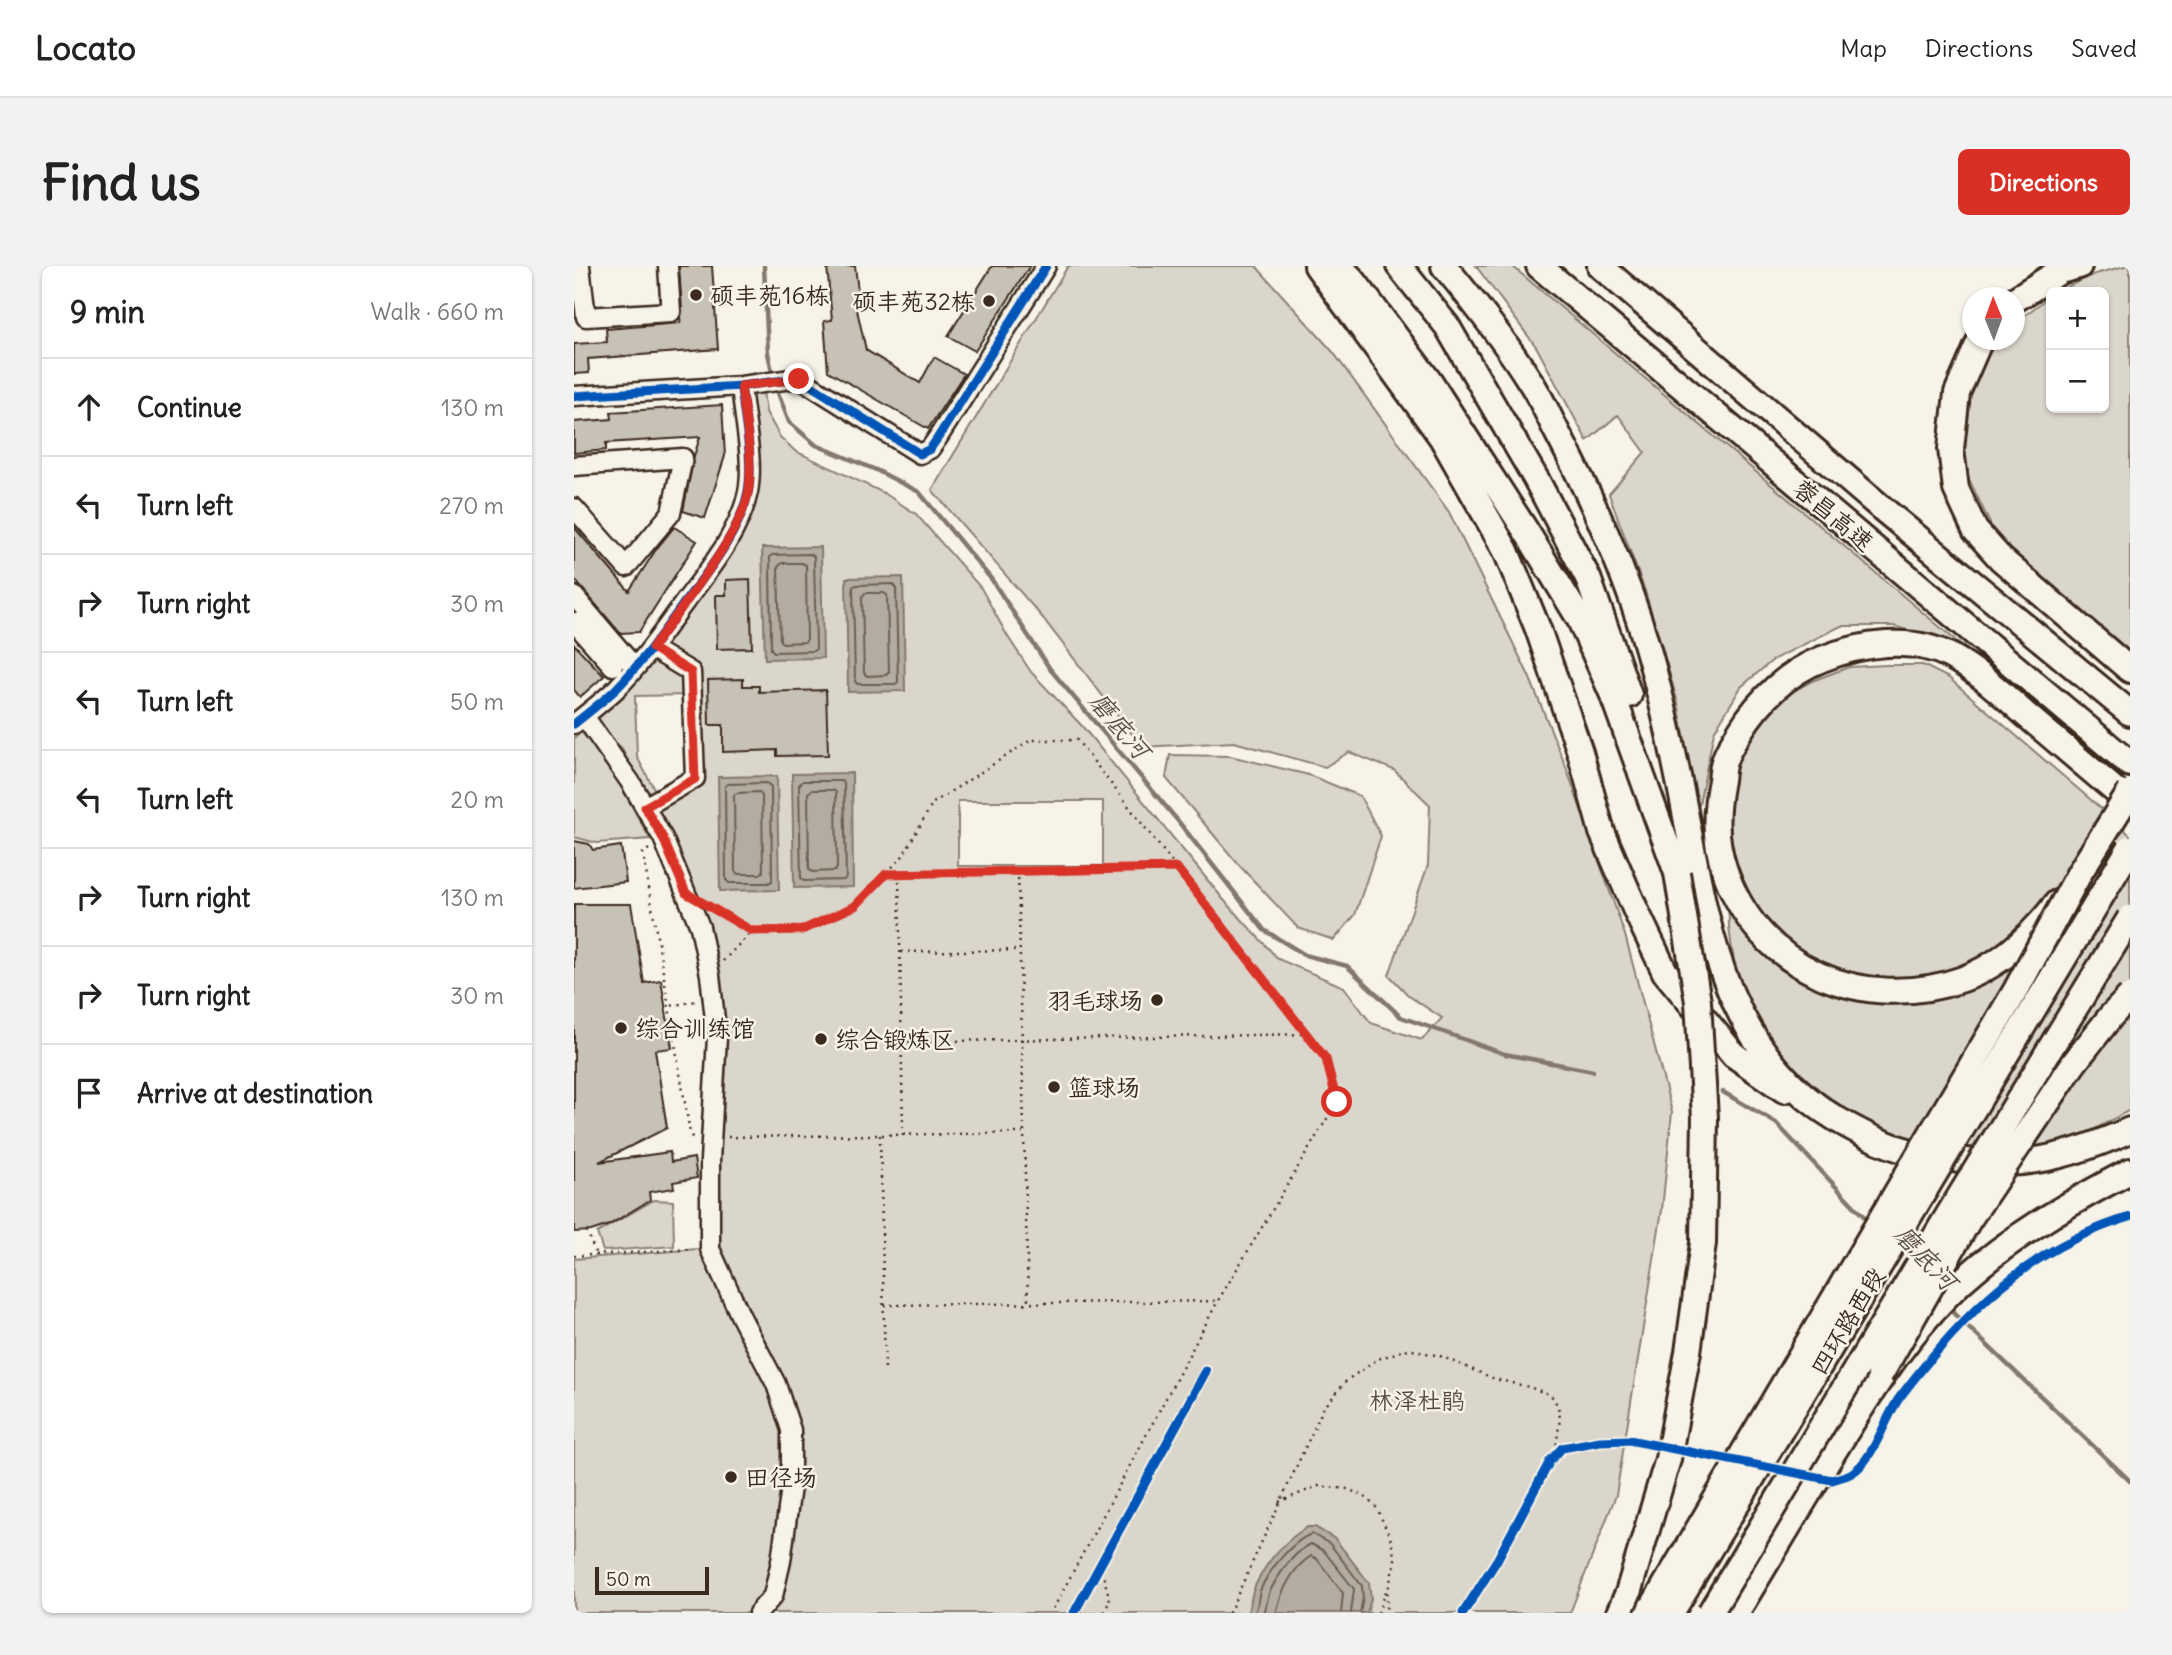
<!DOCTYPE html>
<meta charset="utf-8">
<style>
:root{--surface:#fff;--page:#f2f2f2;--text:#222;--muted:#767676;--line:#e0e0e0;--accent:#d93025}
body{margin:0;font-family:Delius,"LXGW WenKai TC",sans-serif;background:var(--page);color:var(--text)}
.controls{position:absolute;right:21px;top:21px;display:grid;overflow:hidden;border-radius:10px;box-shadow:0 2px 5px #0004}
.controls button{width:63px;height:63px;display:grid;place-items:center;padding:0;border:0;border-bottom:2px solid var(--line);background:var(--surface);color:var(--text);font:35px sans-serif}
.compass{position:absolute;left:1388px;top:21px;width:63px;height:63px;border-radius:50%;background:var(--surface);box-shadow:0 2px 5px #0004;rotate:359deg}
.scale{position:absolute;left:21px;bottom:18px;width:114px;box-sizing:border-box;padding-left:7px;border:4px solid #3b2a1e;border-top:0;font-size:19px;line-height:24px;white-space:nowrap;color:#3b2a1e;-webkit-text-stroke:5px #f7f3e8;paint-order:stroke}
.stop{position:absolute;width:21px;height:21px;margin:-16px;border:5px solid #d93025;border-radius:50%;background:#fff}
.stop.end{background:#d93025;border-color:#fff;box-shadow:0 2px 7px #0008}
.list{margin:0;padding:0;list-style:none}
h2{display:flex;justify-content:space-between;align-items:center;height:91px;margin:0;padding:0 28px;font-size:30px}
h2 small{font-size:23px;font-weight:400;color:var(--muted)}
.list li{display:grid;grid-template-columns:46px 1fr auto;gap:21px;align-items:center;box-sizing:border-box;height:98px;padding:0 28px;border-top:2px solid var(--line)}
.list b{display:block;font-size:26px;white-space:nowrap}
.list em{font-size:23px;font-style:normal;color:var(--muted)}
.icon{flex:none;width:38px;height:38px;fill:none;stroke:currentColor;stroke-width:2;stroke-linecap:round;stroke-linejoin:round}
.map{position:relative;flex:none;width:1556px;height:1347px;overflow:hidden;border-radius:10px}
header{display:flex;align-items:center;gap:42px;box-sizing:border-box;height:98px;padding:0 35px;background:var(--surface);border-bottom:2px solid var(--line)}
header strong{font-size:33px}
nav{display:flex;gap:38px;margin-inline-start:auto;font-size:24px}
.intro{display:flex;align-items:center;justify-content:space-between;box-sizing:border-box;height:168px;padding:0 42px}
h1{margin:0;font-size:49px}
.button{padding:18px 32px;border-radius:10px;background:var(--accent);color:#fff;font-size:24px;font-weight:700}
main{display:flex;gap:42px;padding:0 42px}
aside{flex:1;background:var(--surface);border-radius:10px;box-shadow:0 2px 5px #0004}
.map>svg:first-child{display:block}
.green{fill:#dbd6cb;stroke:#8b8074;stroke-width:2;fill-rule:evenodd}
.water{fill:#b4aca0;stroke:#84786c;stroke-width:2}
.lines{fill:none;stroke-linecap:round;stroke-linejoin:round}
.shore{stroke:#6b5e52;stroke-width:2}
.stream{stroke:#84786c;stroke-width:4.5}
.building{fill:#c8c1b6;stroke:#3b2a1e;stroke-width:2}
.minor-casing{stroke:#3b2a1e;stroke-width:23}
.highway-casing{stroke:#3b2a1e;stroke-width:30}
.path{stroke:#3b2a1e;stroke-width:2.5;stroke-dasharray:2 5;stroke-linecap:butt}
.minor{stroke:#f7f3e8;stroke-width:18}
.highway{stroke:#f7f3e8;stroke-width:24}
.highway-bridge-casing{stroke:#3b2a1e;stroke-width:30;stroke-linecap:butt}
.highway-bridge{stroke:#f7f3e8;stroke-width:24}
.cycleway-casing{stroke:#f7f3e8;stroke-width:13}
.cycleway{stroke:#0057b8;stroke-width:9}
.route{stroke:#d93025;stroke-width:9}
.poi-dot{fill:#3b2a1e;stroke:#f7f3e8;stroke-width:2.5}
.labels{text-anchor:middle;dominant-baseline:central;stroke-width:5;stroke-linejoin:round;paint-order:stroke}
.poi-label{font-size:24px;fill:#3b2a1e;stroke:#f7f3e8;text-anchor:start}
.street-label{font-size:24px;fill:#3b2a1e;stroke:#f7f3e8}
.park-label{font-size:24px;fill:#5b4c41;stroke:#f7f3e8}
.water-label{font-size:26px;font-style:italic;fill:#5f5145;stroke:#f7f3e8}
</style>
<header>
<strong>Locato</strong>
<nav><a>Map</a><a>Directions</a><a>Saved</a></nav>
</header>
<div class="intro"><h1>Find us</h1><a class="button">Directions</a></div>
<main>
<aside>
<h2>9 min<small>Walk · 660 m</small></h2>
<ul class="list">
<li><svg class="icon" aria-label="ahead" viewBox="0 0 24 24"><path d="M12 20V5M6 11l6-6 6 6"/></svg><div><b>Continue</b></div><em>130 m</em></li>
<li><svg class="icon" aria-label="left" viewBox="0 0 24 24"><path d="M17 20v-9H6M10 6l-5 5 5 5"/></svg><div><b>Turn left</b></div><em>270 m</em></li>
<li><svg class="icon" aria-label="right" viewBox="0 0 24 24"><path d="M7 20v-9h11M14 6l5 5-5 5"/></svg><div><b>Turn right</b></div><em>30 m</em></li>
<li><svg class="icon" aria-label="left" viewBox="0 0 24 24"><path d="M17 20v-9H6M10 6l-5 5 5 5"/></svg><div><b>Turn left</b></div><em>50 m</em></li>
<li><svg class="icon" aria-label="left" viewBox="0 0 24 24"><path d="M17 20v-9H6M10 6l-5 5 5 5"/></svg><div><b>Turn left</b></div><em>20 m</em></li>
<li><svg class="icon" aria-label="right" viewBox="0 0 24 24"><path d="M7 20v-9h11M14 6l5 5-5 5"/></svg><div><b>Turn right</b></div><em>130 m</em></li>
<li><svg class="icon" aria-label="right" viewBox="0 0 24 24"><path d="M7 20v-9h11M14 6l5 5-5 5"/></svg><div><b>Turn right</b></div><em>30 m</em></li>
<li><svg class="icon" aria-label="arrive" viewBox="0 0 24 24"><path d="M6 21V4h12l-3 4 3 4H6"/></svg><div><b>Arrive at destination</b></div></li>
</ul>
</aside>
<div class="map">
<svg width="1556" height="1347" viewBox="0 0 1556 1347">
<rect width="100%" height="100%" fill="#f7f3e8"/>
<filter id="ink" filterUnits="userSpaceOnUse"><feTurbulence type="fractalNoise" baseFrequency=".0143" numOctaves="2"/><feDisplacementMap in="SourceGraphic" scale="14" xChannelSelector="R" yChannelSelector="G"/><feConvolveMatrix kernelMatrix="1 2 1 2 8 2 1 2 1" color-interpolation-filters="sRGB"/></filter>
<g filter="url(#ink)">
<path class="green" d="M494,0H682L759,86L875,246L955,410L992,501L1051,669L1098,846L1088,944L1042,1229L996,1347H0V993L136,982V709L48,482L10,450L41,424L171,239L168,130L189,126L192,146L206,171L221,185L310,227L342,248L407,322L434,371L457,406L508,460L649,633L704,693L770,721L797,757L848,774L868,752L835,730L815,709L854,599L856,539L820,504L775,486L751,501L660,476L568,481L468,351L358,224ZM117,429L121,512L85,532L63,491L61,430ZM384,535H529V600H384Z
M902,0H938L1392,383L1320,360H1267L1200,393L1167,421L1140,466L1124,543L1104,437L1071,325L1035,228L1071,186L1044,149L1013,175L963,82Z
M1551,0H1556V387L1472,316L1421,268L1394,211L1391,189L1393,125L1412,84L1423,74H1440L1441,57L1477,29V142H1530V26H1482L1521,8Z
M1312,399H1349L1375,412L1524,540L1556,569V844L1510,869L1468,885L1433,890L1317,872L1238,824L1194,777L1164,719L1158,683L1155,662L1153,547L1156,518L1165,490L1180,462L1205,433L1238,415L1275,401Z
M7,466L30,490L76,573L23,577L0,571V472Z
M596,489L656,490L735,509L786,530L807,570L781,649L760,674L724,662L664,598L592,512Z
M80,934L99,935L100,980L29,985L23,967Z"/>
<path class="water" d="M247,281L249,392L191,393L188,282Z
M329,311L331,425L274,426L272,312Z
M278,507L279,621L220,622L218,508Z
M203,510L205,624L146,625L144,511Z
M733,1261H741L761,1273L795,1317L797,1333L793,1347H674C677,1338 677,1328 681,1320C692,1296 711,1275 733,1261Z"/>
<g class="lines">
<path class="shore" d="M237,288L240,291L242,383L239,385L200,386L197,383L196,291L198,289Z
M208,297H228L232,299L233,373L231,376L209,377L206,375L204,301Z
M319,318L322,321L324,416L321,418H283L281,415L279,321L282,319Z
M291,327H310L313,329L315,406L312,409L293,410L290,407L288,331Z
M229,515H267L270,517L272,611L270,614L230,615L227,612L225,519Z
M193,517L197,521L198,615L194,617H155L152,614L151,520L154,518Z
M238,524H259L262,526L263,602L261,605L238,606L235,603L234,527Z
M185,526L188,530L189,606L186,608H164L161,605L160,529L163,527Z
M681,1347C684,1340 684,1332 686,1325C693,1306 719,1274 738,1268L756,1278L788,1320L789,1332L786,1347
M690,1347C693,1340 693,1332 696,1325C705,1308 720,1286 737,1278L750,1285L780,1323L777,1347
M702,1347C707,1326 718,1302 737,1290L743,1293L769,1327L767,1347"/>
<path class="stream" d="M190,0L194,87L199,110
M201,119L215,156L242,179L302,204L345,226L418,314L476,403L604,555L690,664L731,689L773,700L827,751L931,788L1019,805
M1149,826L1202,857L1296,957
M1373,1041L1556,1215"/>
</g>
<path class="building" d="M105,0H138L144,83L14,93L15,107L0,108V78L33,76L32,63L106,57L108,45Z
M253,0H281L285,34L281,35L292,84L346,117L360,91L390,108L354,163L254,105L250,55L258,54Z
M418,0H456L401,85L374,70Z
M148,139L151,190L131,252L109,245L120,190L126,171L32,177V184L0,187V156L38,153L37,146Z
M0,261L55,325L83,282L100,261L123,275L65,366L46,367L0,313Z
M176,313L178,382L143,383L142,329H152V314Z
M0,378L30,410L6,431L0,424Z
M169,413V420H185V426L252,424L254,489L203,490V484L149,486V459H135L134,414Z
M0,575L15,578L19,584L47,580L52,616L0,622Z
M0,638H57L70,717L87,714L98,782L81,784L93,862L25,896L96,886L97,896L120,892L123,912L99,916L100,922L75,926L76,934L35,959L17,965L0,966Z"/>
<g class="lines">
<defs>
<path id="minor" d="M6,0L12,51L97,46L94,0
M0,130L167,120L225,112L346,188L356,183L363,173L472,0
M0,200L109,192L97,247L52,301L0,242
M0,330L61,402
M0,356L39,400
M10,450L57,517L89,572L126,661L136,709L143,771L136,894V983L167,1051L202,1118L217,1164V1221L207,1295L199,1330L184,1347
M0,458C14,447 28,436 41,424C66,399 87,369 107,341C132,307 165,269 174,226C180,195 170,152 167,120
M71,541L121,512L117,406L77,382"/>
<path id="highway" d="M743,0L868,172L932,285L964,363L1006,486L1028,566L1062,645L1091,706L1160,789L1210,824
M765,0L779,14L855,115L952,265L1005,352L1038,427L1103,607
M825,0L873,60L962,213L1014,312L1055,429
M870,0C900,36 929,72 954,112C966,129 974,149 984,168C1015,227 1044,290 1065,354C1082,406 1094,461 1105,515C1131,641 1141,780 1264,854C1292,870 1320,884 1352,889C1383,894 1415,899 1447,896C1484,893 1522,879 1556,864
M965,0L1556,498
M1026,0L1310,244L1556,447
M1440,34L1486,5L1505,0
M1406,74L1383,127L1377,183L1382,223L1401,264L1427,293L1556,404
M1483,637C1459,668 1427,699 1389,713C1290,748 1183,704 1150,602C1140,571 1141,545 1147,514C1148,507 1148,499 1151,493C1154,483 1161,474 1166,465C1185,434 1214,406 1248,393C1286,378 1338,369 1376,390C1404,405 1427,427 1451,448C1486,478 1521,507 1556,537
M1045,1347L1054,1327L1094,1193L1114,1086L1129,977L1130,914
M1162,1347C1193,1296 1224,1244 1255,1193C1294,1130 1333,1066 1388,1015C1438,970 1497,936 1556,905"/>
</defs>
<use href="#minor" class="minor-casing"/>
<use href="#highway" class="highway-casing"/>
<path class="path" d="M75,583L69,587L116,867L120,876
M444,605L454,1038
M312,608L602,602
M325,608L329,869
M136,641L178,665L228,664L281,640L328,591L359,537L457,474H503L752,794L763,836L645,1033L477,1347
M327,686L446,684
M149,695L178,665
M91,741L122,735
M327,776L733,768
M306,869L311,1105
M154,871L449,867
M13,965L22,989
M0,990L119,983
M310,1039L645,1035
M705,1236L744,1220L773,1223L790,1230L803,1242L817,1274L821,1294L813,1329L812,1347
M526,1298L536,1334L530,1347
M655,1347L749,1143L773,1114L804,1093L834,1083L866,1090L921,1113L955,1121L977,1129L984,1140L986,1152L981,1189
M804,1347L813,1323"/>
<use href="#minor" class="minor"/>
<use href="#highway" class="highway"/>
<defs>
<path id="highway-bridge" d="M1103,607L1124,736L1131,852L1130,914
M1306,1109L1394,955L1500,797L1537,750L1556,730
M1079,1340L1442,724L1506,606L1556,526
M1097,1347L1556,582
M1136,1347L1375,948L1556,652"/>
</defs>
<use href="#highway-bridge" class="highway-bridge-casing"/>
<use href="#highway-bridge" class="highway-bridge"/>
<defs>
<path id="cycleway" d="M0,130L167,120L225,112L346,188L356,183L363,173L472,0
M0,458C14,447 28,436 41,424C66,399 87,369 107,341C132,307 165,269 174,226C180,195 170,152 167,120
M500,1347L632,1105
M889,1347L923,1294L976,1195L988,1182L1026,1175L1055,1174L1258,1214C1265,1212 1273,1210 1278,1207C1300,1194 1311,1151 1326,1131C1389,1048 1453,982 1556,951"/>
</defs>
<use href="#cycleway" class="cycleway-casing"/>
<use href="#cycleway" class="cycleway"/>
</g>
</g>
<g class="lines" filter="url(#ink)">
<path class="route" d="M225,113L167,120C171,153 179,189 175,222C170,266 105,344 78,382L117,406L121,513L71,541L89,572L112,627L178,665L228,664L281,640L312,608L603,602L752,793L763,836"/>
</g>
<g class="poi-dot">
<circle cx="122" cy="29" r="7"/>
<circle cx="415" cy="35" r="7"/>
<circle cx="583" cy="734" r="7"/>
<circle cx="47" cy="762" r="7"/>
<circle cx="247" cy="773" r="7"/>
<circle cx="480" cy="821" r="7"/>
<circle cx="157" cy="1211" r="7"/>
</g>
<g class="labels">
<g class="poi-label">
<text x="136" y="29">硕丰苑16栋</text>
<text x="401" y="35" text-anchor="end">硕丰苑32栋</text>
<text x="569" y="734" text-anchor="end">羽毛球场</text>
<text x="61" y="762">综合训练馆</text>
<text x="261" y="773">综合锻炼区</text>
<text x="494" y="821">篮球场</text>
<text x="171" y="1211">田径场</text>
</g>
<g class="street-label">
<text transform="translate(1260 249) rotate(40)">蓉昌高速</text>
<text transform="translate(1273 1055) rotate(-59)">四环路西段</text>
</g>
<g class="park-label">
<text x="843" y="1134">林泽杜鹃</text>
</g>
<g class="water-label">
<text transform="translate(546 459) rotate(50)">磨底河</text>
<text transform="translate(1352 991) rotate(47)">磨底河</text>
</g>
</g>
</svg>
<div class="controls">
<button>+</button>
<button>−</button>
</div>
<svg class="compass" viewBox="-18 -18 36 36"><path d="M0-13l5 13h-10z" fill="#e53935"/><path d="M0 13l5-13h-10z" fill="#767676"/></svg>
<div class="scale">50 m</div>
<div class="stop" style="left:763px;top:836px"></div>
<div class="stop end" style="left:225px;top:113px"></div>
</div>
</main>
